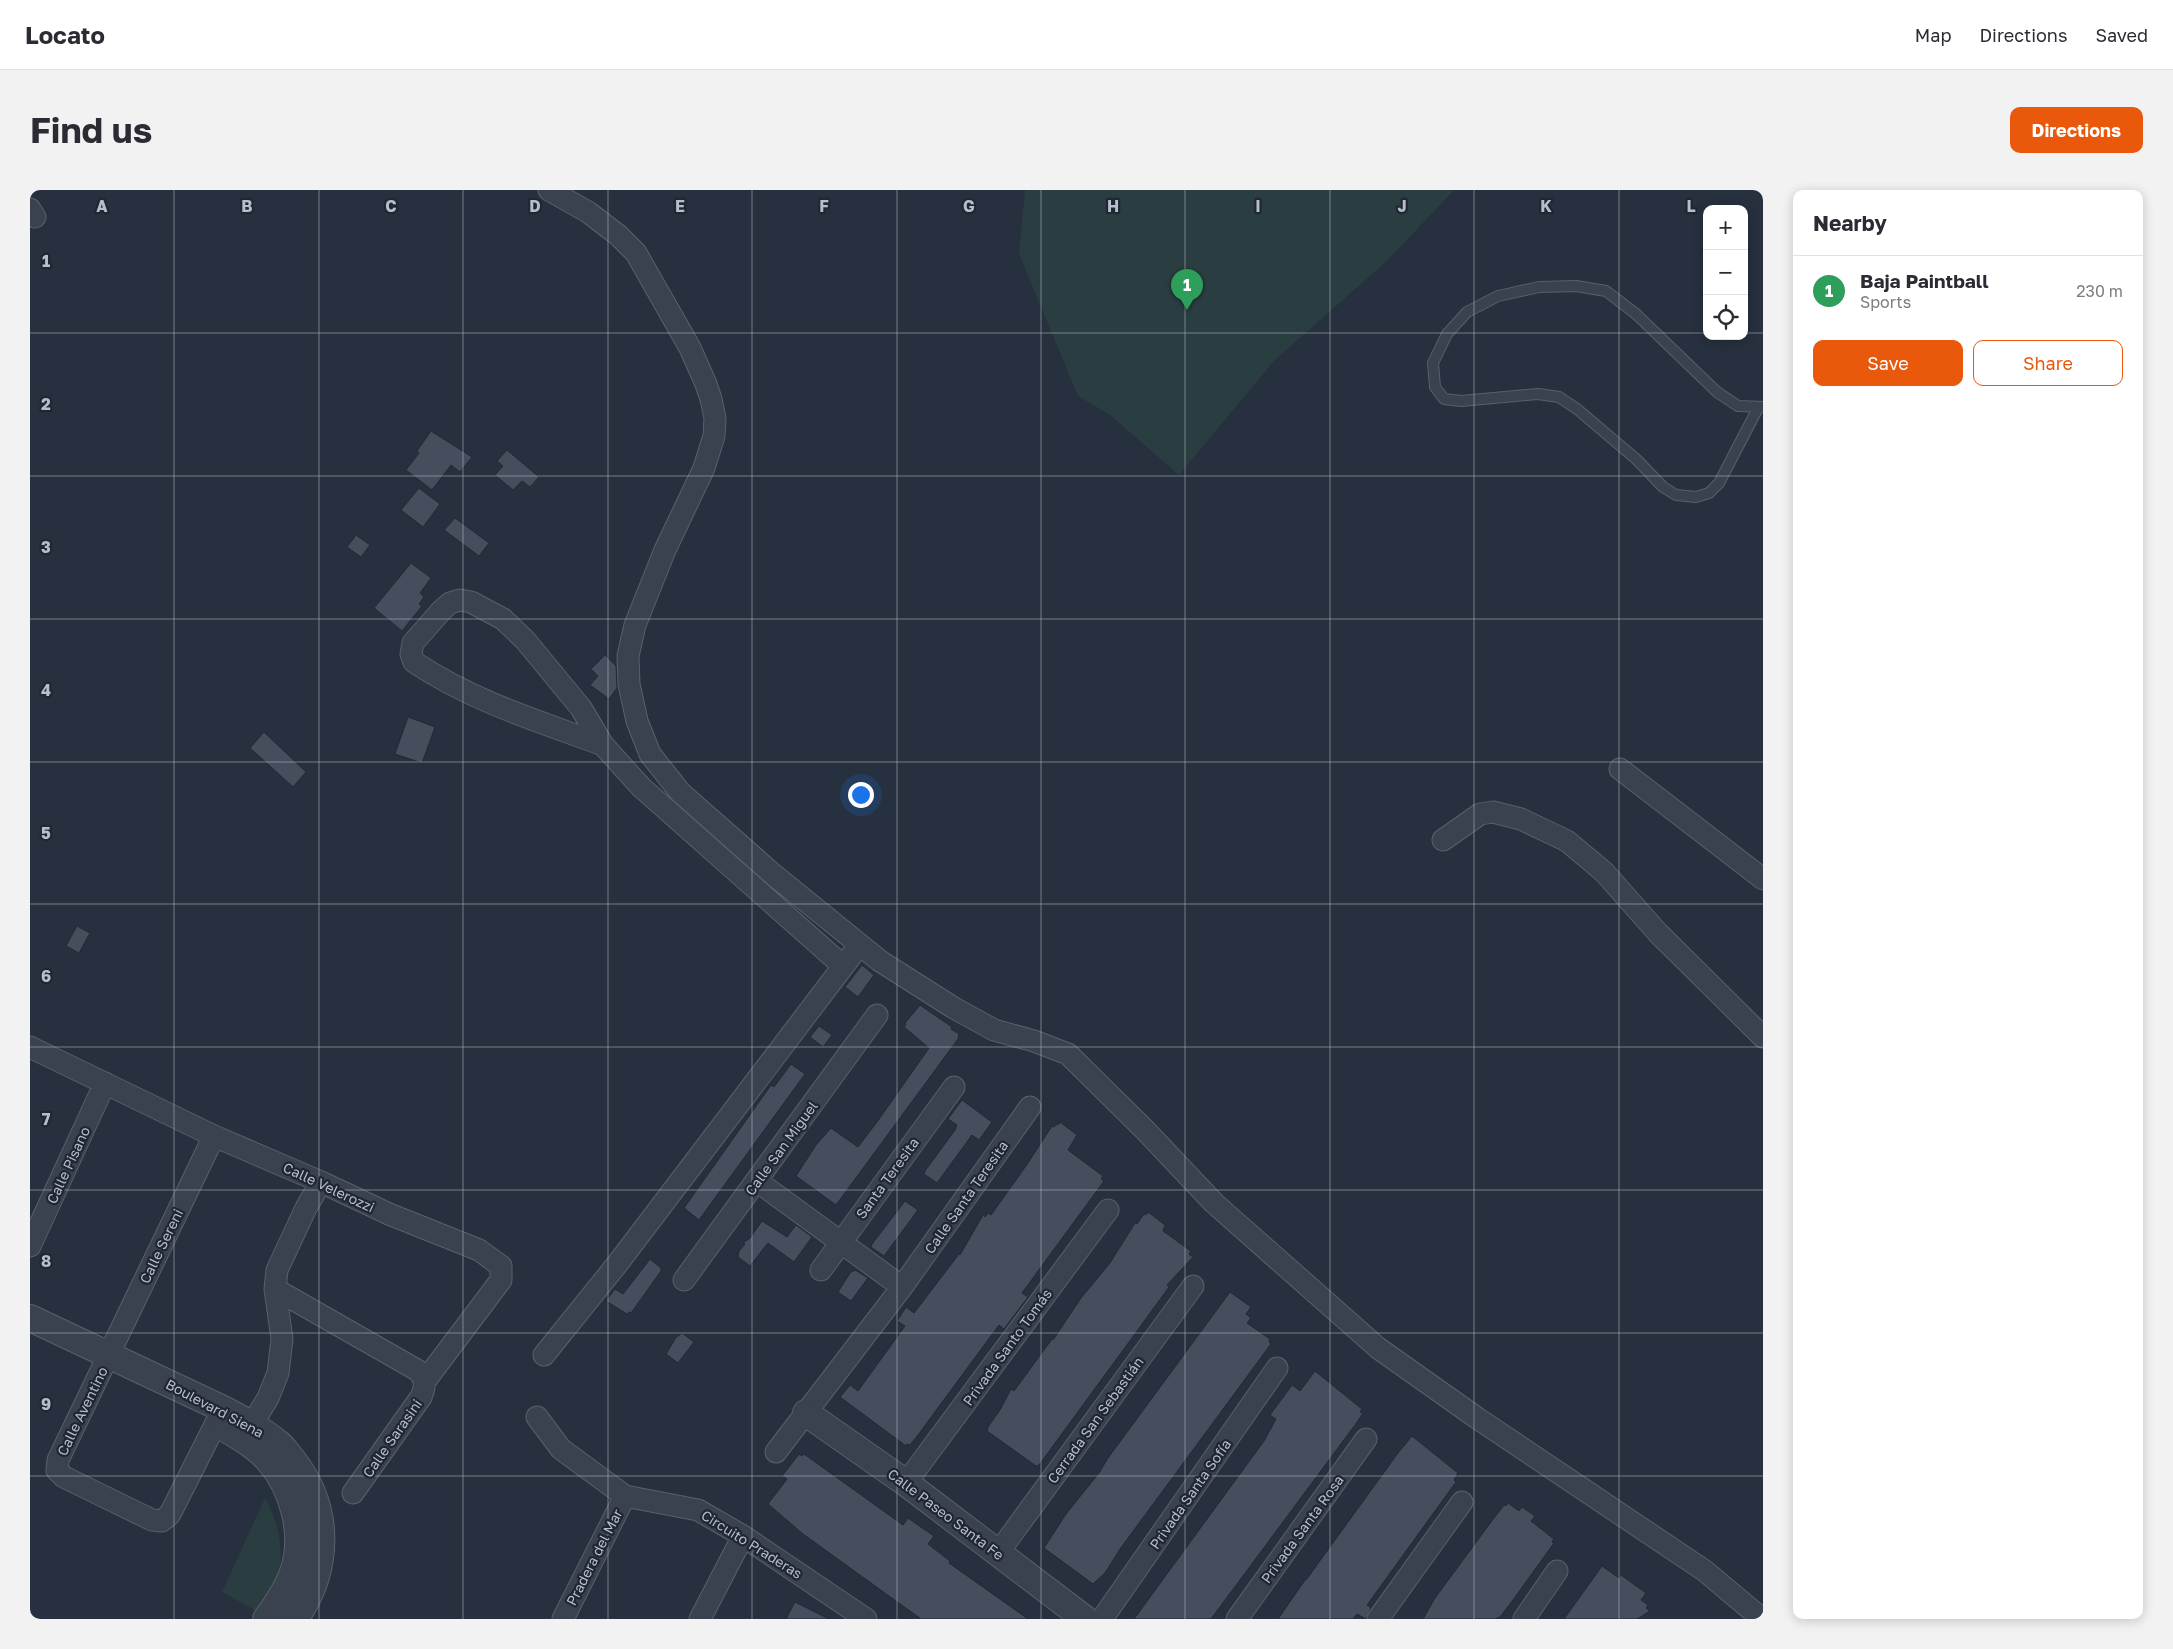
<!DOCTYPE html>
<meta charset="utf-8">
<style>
:root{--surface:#fff;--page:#f2f2f3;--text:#2b2b33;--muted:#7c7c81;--line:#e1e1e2;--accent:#ea580c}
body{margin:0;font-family:"Golos Text",sans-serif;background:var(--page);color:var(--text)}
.controls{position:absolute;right:15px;top:15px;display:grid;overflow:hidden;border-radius:10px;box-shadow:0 2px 12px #0003}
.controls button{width:45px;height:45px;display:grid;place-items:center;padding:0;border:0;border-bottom:1px solid var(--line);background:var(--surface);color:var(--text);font:25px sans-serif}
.you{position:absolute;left:830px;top:604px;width:18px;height:18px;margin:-12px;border:4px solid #fff;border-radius:50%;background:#1a73e8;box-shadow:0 0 0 8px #1a73e833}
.badge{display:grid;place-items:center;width:32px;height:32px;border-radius:50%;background:var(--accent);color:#fff;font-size:16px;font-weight:700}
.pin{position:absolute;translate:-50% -41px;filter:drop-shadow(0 1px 2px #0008)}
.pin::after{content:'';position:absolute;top:26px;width:18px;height:15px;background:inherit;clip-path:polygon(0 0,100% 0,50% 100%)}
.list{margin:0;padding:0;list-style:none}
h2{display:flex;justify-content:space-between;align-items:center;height:65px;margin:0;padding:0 20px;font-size:21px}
h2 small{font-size:16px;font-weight:400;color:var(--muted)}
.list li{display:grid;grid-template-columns:32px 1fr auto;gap:15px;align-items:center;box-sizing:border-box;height:70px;padding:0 20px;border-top:1px solid var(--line)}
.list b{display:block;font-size:19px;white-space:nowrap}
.list p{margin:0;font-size:16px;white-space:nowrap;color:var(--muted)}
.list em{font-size:16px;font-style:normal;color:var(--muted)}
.actions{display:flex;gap:10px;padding:15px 20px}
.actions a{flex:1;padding:11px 0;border:1px solid var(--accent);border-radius:10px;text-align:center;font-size:18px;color:var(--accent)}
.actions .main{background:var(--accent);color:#fff}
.icon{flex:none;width:28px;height:28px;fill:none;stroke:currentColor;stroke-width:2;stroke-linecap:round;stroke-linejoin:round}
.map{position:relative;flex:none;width:1733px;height:1429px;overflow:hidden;border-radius:10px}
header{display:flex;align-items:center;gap:30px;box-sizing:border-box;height:70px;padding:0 25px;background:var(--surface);border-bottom:1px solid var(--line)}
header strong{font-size:24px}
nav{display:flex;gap:28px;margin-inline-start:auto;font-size:18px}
.intro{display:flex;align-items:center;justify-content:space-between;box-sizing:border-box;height:120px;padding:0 30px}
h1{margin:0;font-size:35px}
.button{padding:12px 22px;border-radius:10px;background:var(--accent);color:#fff;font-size:18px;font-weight:700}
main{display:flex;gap:30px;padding:0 30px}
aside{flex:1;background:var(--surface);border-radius:10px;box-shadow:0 2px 12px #0003}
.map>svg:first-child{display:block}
.green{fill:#2a3d40}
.building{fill:#444e5d;stroke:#222936}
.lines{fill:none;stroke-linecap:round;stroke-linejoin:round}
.service-casing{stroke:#59606c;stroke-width:12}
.minor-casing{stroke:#59606c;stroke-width:23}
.tertiary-casing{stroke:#59606c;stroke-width:28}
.service{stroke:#3b424f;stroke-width:10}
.minor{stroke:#3b424f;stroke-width:21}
.tertiary{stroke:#3b424f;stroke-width:26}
.grid{fill:none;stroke:#b7bdc9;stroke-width:1;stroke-opacity:0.55}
.labels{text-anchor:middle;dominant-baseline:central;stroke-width:4.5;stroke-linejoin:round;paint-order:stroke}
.street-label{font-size:14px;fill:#b7bdc9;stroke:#202734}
.grid-label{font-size:16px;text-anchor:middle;font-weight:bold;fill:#b7bdc9;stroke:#202734;stroke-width:4.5;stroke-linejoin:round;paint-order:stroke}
</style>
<header>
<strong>Locato</strong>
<nav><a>Map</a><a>Directions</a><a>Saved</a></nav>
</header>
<div class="intro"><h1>Find us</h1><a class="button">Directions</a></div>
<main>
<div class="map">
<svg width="1733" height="1429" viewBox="0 0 1733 1429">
<rect width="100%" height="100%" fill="#27303e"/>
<path class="green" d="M995,0H1424L1358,70L1245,170L1149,285L1080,225L1048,206L989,64Z
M235,1308C250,1334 254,1363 248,1392C245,1403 237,1414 232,1424L192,1402Z"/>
<path class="building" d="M401,241L442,267L430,282L421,275L402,300L376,280L389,263L387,261Z
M477,260L509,287L500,297L492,291L483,300L465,285L473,276L467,271Z
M389,298L410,314L393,337L371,320Z
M425,328L459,353L449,366L414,340Z
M326,345L340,355L331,367L317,357Z
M381,373L401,388L390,403L394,407L389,414L392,416L372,441L344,418Z
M575,465L586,476L587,498L579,509L560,495L568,486L561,479Z
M378,527L405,537L392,573L365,564Z
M234,542L276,582L263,597L220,558Z
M47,736L60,743L49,763L36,756Z
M832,775L844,785L828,807L815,797Z
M890,815L922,837L921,839L929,844L928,849L806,1015L766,986L786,955L801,938L828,957L847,932L899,858L874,837L876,834L875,833Z
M789,836L802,845L793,857L780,847Z
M761,874L775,884L669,1030L654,1018L741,895L744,897Z
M932,910L962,932L949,950L942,945L907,993L894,984L895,981L925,940L927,935L918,929Z
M1030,932L1047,945L1038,960L1073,986L1071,989L1074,991L992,1103L998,1107L974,1139L969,1135L888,1245L880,1255L877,1254L876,1256L810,1207L820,1195L828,1201L875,1136L867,1131L876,1117L884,1123L929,1064L930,1065L953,1025L955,1027L958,1023L961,1025L998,973L1022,936L1024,937L1026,934L1028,935Z
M875,1011L888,1020L854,1066L841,1057L842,1054Z
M1118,1022L1135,1035L1133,1041L1161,1061L1159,1064L1163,1067L1137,1095L1139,1097L1110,1137L1009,1275L1006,1276L957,1241L958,1237L970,1220L981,1199L984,1201L1022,1149L1023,1150L1051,1108L1080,1073L1105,1033L1107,1034L1114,1024L1116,1025Z
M732,1031L757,1047L766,1035L782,1047L764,1072L738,1053L720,1076L708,1067L709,1061L715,1054L713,1053L720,1048Z
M620,1069L631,1078V1081L601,1123L599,1122L597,1124L576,1111L585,1099L593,1104Z
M825,1080L838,1088L821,1111L808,1102L820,1083Z
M1200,1102L1221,1117L1216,1124L1221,1128L1217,1133L1240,1149L1239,1152L1241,1154L1090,1359L1075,1383L1063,1394L1014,1358L1036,1324L1069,1283L1078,1268Z
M652,1143L664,1152L648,1173L636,1164L647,1146H649Z
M1285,1181L1332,1219L1330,1222L1333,1223L1325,1235L1181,1429H1104L1234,1251L1246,1229L1240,1225L1262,1195L1270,1201Z
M1382,1246L1428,1283L1424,1290L1426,1292L1337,1415L1341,1418L1336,1429L1327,1424L1323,1429H1248L1275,1390H1276L1368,1263Z
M769,1264L772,1266L774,1264L873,1335L878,1328L904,1346L898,1354L920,1371L919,1373L998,1429H891L866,1411L773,1344L738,1314L757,1289L752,1286Z
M1478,1313L1489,1321L1492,1317L1505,1326L1501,1331L1524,1349L1522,1352L1524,1353L1483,1410L1470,1427L1465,1429H1393L1405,1408L1461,1332L1474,1315L1476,1316Z
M1572,1376L1589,1388L1591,1385L1616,1403L1611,1410L1618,1415L1616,1418L1620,1421L1607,1429H1534Z
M765,1412L799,1429H756Z"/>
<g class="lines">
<defs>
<path id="service" d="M1728,218L1689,293L1679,303L1666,307L1646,305L1633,297L1606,269L1547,219L1529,207L1508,204L1431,211L1414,209L1405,197L1403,173L1417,144L1437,122L1468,106L1509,97L1546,96L1576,101L1606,124L1687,202L1708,216L1733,217"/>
<path id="minor" d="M519,0L558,22L588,45L606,63L660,158L676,194L681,209L685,228L684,246L674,278L635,360L605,435L598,466L599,494L607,531L620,564L650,602L744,685L850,771L924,818L964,840L1004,851L1038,864L1115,940L1184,1013L1348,1158L1447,1228L1675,1381L1732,1429
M0,19L5,27
M573,555C508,531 442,511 384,472L381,464L383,453L411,421L420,413L430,410L441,412L473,429L495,450L551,518L573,555L611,597L813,776
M1590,579L1733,689
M1413,650L1450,624L1463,622L1491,629L1537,651L1574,682L1628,743L1733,847
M0,857L184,946L291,992L359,1024L449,1060L471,1076V1090L395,1191
M184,946L28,1270L27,1280L34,1287L122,1330L132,1331L140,1324L193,1219
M727,991L872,1097
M0,1056L75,893
M791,1080L924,897
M654,1090L847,825
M245,1099L387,1180C396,1188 396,1196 391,1207L323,1303
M514,1165L588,1073L821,766
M507,1227L531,1259L595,1306L668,1320L713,1346L836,1429
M222,1234L238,1208L248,1183L252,1149L245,1099L247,1080L276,1018L291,992
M746,1262L872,1097L1000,917
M876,1293L1078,1020
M968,1363L1163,1096
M533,1429L595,1306
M670,1429L713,1346
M1072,1429L1247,1178
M1207,1429L1336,1249
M1348,1429L1432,1312
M1494,1429L1527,1381"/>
<path id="tertiary" d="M0,1128L193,1219C212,1229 231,1239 248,1253C254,1257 258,1265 263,1270C301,1319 300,1379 265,1429
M776,1223L876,1293L1055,1429
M196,1239C211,1248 227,1257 239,1271C263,1299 275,1343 264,1379C259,1397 247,1414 236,1429"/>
</defs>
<use href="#service" class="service-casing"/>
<use href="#minor" class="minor-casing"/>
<use href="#tertiary" class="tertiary-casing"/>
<use href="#service" class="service"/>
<use href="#minor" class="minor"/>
<use href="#tertiary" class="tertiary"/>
</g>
<path class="grid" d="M144,0V1429M289,0V1429M433,0V1429M578,0V1429M722,0V1429M867,0V1429M1011,0V1429M1155,0V1429M1300,0V1429M1444,0V1429M1589,0V1429M0,143H1677M1714,143H1733M0,286H1733M0,429H1733M0,572H1733M0,714H1733M0,857H1733M0,1000H1733M0,1143H1733M0,1286H1733"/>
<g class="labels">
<g class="street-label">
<text transform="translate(751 958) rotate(-54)">Calle San Miguel</text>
<text transform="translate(38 975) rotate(-65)">Calle Pisano</text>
<text transform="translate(857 988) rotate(-54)">Santa Teresita</text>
<text transform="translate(299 997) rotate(25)">Calle Velerozzi</text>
<text transform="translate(936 1007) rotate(-55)">Calle Santa Teresita</text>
<text transform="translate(131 1056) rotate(-64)">Calle Sereni</text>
<text transform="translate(977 1157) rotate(-54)">Privada Santo Tomás</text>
<text transform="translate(185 1218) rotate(28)">Boulevard Siena</text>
<text transform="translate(52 1221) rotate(-64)">Calle Aventino</text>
<text transform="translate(1065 1230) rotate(-54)">Cerrada San Sebastián</text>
<text transform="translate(362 1248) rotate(-55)">Calle Sarasini</text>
<text transform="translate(1160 1304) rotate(-55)">Privada Santa Sofía</text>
<text transform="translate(916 1324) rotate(37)">Calle Paseo Santa Fe</text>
<text transform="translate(1272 1339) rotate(-54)">Privada Santa Rosa</text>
<text transform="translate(722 1354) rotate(32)">Circuito Praderas</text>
<text transform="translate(564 1367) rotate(-63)">Pradera del Mar</text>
</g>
</g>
<g class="grid-label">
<text x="72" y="22">A</text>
<text x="217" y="22">B</text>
<text x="361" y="22">C</text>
<text x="505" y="22">D</text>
<text x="650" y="22">E</text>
<text x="794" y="22">F</text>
<text x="939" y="22">G</text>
<text x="1083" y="22">H</text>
<text x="1228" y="22">I</text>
<text x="1372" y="22">J</text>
<text x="1516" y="22">K</text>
<text x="1661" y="22">L</text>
<text x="16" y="77">1</text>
<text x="16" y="220">2</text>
<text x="16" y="363">3</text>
<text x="16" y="506">4</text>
<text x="16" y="649">5</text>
<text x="16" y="792">6</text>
<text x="16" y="935">7</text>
<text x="16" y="1077">8</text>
<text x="16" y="1220">9</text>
</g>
</svg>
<div class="controls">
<button>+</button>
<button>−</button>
<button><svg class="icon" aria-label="locate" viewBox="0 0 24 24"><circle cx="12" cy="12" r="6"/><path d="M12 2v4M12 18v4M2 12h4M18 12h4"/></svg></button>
</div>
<div class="you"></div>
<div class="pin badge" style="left:1157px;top:120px;background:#2e9e5b">1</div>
</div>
<aside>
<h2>Nearby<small></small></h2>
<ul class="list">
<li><span class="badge" style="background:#2e9e5b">1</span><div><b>Baja Paintball</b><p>Sports</p></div><em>230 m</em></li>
</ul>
<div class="actions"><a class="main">Save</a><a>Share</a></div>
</aside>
</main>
